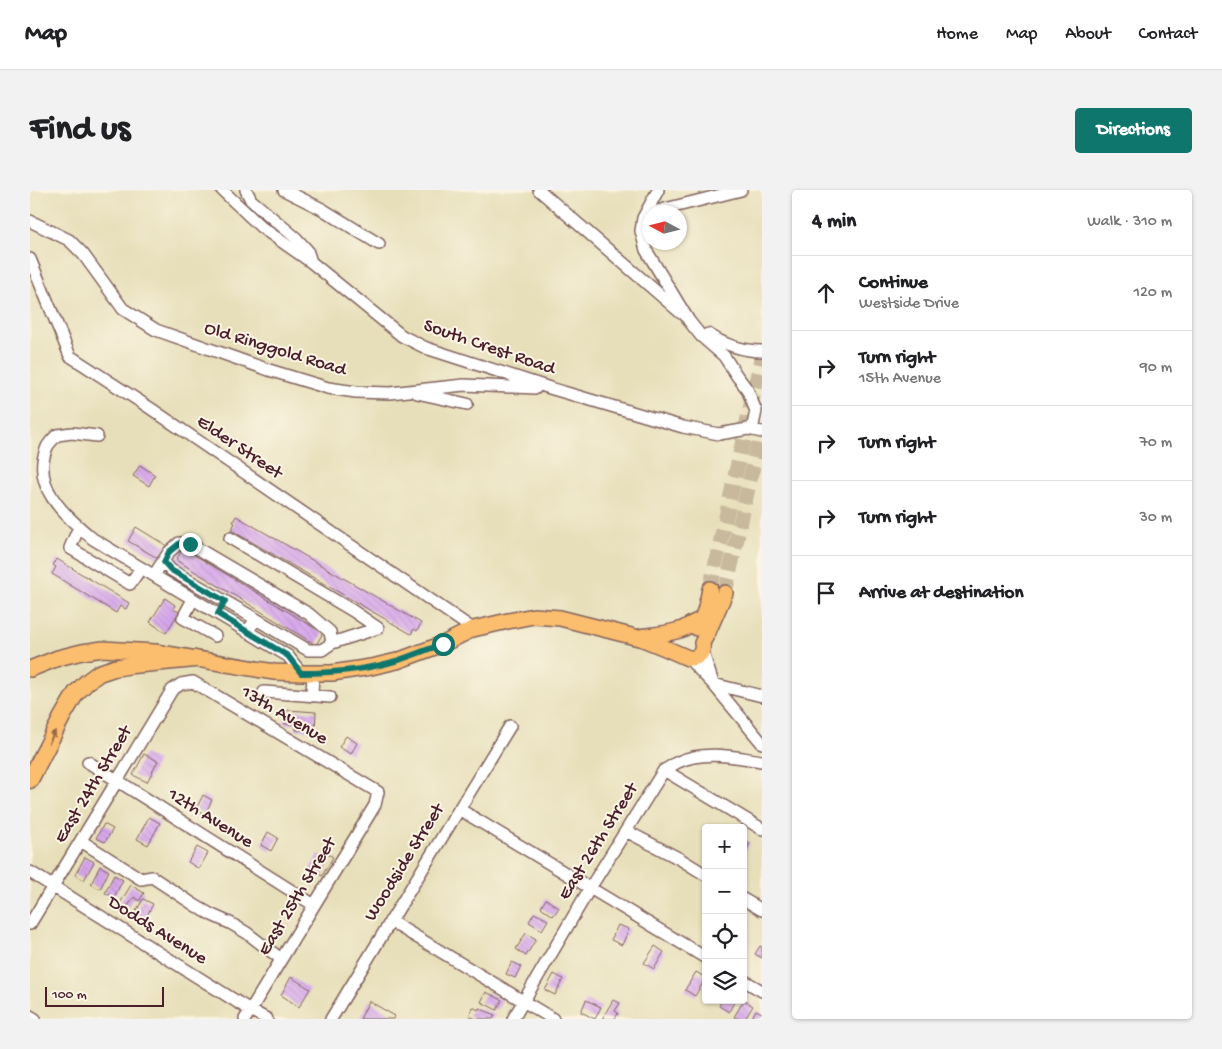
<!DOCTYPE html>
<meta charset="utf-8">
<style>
:root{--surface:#fff;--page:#f2f2f2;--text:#202124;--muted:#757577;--line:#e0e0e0;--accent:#0f766e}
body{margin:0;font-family:"Gochi Hand",sans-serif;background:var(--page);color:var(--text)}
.controls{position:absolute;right:15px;bottom:15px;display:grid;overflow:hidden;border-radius:5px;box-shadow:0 1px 4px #0004}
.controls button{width:45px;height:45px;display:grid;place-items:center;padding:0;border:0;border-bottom:1px solid var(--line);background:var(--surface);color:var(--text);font:25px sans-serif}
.compass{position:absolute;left:612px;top:15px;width:45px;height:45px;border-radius:50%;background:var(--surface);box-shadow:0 1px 4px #0004;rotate:277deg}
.scale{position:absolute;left:15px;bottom:12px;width:119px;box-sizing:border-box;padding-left:5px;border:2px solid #4a1f2b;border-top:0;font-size:14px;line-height:18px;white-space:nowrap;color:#4a1f2b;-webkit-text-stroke:4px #fcf5e5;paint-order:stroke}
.stop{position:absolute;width:15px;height:15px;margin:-11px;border:4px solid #0f766e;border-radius:50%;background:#fff}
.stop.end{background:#0f766e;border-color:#fff;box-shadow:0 1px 5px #0008}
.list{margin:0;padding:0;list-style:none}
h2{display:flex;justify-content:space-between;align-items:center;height:65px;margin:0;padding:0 20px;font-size:21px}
h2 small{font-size:16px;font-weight:400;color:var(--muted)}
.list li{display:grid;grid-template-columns:32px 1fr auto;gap:15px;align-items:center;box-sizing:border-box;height:75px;padding:0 20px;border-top:1px solid var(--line)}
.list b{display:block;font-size:19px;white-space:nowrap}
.list p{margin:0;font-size:16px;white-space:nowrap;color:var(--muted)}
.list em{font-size:16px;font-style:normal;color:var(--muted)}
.icon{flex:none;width:28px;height:28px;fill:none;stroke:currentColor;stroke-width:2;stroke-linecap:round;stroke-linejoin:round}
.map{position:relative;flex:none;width:732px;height:829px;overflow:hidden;border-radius:5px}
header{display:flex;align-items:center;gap:30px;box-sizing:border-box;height:70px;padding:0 25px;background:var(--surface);border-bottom:1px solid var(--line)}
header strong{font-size:24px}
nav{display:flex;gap:28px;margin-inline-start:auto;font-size:18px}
.intro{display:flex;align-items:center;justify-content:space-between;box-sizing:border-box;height:120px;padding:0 30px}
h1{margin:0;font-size:35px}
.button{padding:12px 22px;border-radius:5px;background:var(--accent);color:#fff;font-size:18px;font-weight:700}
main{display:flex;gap:30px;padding:0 30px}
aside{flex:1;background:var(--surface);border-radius:5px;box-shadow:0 1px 4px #0004}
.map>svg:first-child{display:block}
.building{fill:url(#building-back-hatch)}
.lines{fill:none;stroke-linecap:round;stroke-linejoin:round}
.major-tunnel{stroke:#c8b99d;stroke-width:15;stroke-dasharray:15 8;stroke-linecap:butt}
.minor-casing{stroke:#81625d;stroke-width:14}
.major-casing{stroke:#81625d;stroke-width:18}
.highway-casing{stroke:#81625d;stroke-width:19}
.minor{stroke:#fff;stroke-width:11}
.major{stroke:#fbbd6e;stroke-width:15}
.highway{stroke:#fbbd6e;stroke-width:16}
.oneway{fill:#9a6649}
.route{stroke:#0f766e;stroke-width:6}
.labels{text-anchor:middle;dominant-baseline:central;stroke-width:4;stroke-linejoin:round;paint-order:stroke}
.street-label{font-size:19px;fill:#4a1f2b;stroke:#fcf5e5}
</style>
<header>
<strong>Map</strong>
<nav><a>Home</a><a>Map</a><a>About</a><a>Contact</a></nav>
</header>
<div class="intro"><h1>Find us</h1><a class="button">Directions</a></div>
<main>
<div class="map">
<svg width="732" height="829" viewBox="0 0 732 829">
<defs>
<pattern id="building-back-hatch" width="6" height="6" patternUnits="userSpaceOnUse" patternTransform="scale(1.25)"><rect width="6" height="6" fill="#d6a6ec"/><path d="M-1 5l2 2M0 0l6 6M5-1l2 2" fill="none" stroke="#b98ecb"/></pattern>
</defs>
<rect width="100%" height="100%" fill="#fcf5e5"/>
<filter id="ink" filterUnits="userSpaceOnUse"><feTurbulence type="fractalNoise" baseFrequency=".02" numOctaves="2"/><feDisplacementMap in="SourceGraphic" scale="10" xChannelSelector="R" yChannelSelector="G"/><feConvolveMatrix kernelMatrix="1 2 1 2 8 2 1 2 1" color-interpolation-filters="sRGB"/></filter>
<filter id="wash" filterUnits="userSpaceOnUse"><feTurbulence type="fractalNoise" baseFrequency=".0096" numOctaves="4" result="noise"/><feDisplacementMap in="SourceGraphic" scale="20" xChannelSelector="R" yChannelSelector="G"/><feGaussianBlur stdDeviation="1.12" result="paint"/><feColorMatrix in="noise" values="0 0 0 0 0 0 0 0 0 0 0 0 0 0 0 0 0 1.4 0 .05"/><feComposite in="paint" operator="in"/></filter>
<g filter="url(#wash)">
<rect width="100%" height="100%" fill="#e7dfb9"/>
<g id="blocks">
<path class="building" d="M110,275L125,285L119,296L103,286Z
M206,326L391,433L387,441L384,439L381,444L201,340L205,333L203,332Z
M106,337L137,356L129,369L98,351Z
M153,358L293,443L286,455L146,370Z
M27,369L99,413L96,419L90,416L86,423L22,384L26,377L23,375Z
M135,408L145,415L143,419L149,422L136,443L120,432Z
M258,520L286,522L285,540H266V533H264V534H255V532H254Z
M316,546L327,553L321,564L309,557Z
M114,564L128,571L117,592L103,585Z
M173,605L182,610L175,624L166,619Z
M119,627L130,633L118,655L107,649Z
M74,634L83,639L75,652L66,648Z
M238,642L248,648L241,661L231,655Z
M713,649L720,653L713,665Z
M167,657L178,663L169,679L158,672Z
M296,663L303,667L292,686L280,679L289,664L294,667Z
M55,667L64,672L54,690L45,685Z
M70,676L79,681L70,699L61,694Z
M84,685L93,690L84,707L75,703Z
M101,695L114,703L109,711L104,707L96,719L89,715Z
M113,709L123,714L114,731L104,725Z
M516,709L529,718L523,726L511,717Z
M504,723L518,730L512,740L499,732Z
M588,735L599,739L592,755L581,750Z
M496,743L506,749L496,766L486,759Z
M625,756L634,762L624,779L614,773Z
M730,756L732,757V768L725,764Z
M482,772L491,776L485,788L476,784Z
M666,782L676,788L665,806L655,800Z
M524,784L533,789L525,805L515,800Z
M261,787L280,799L269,817L251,805Z
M456,802L472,810L467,820L451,812Z
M556,810L571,817L565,829L551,822Z
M583,810L590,813L585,821L588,823L585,829H572Z
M692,810H705L699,822L689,816Z
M714,810L723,816L715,829H708L704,827Z
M339,811L365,826L363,829H330Z
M443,817L448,820L449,818L465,825L463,829H446L439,826Z
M726,820L732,823V829H721Z"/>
</g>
</g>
<g filter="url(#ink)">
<use href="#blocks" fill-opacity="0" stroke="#81625d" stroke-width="1"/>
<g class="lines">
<path class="major-tunnel" d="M680,399L732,165
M695,403L732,235"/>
<defs>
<path id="minor" d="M192,0L231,37L281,72L372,146L396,158L523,199L653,237L689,244L718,239L732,242
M216,0L221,10L266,48L277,60L281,72
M254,0L292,19L349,54
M509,0L651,123
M628,0L613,28L611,41L616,60L659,131L671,146L694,166L707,186L717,199L726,221L722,240
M623,22L711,0
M0,31L39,50L53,64L93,119L126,140L239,180L298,198L326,202L360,203L434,195L506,198
M0,69L40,166L120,218L443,439
M678,144C693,154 713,161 732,161
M387,203L437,214
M67,246L42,243L27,245C23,249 19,253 17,257C0,297 36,326 63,349L258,466L271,483
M49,337L40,358L100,394L111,378
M200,348L323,421L348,438L302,453
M134,372L141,380L226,429
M124,385L139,362L149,353L160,354L279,424L300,442L302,453L292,460H278L226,429L217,442
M163,409L153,428L185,446
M672,460L682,490
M658,468L683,494L732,553
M683,494L732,506
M234,502L300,507
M282,506L283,483
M58,572L284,715
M634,580L732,639
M429,619L676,768
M596,641L650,669L676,685
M51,651L111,689L122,687L166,716L182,725L200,733L217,743L251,769
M0,682L220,820L237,829
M713,709L732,720
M360,731L523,829
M0,734L87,591L142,500L151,494L163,492L348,602L345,615L215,829
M713,790L732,801
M0,826L5,829
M301,829L480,536
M483,829L560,698L634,580C639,578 644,574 648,572C675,560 704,567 732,571"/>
<path id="major" d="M667,438C675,426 677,413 680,399
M610,447C623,445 637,444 650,440C658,437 664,431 672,430
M0,479L28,468L52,462L73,459L125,462L244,482L271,483H302L341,477L367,471L413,454L443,439L478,431L504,426L530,428L613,449L635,458L658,468C668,469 674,463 672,453L678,442L695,403"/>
<path id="highway" d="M0,590L32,527L46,503L57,492L69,483L84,478L102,475L165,469"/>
</defs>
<use href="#minor" class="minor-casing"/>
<use href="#major" class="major-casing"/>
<use href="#highway" class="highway-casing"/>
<use href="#minor" class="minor"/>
<use href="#major" class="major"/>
<use href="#highway" class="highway"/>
</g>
<defs><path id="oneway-solid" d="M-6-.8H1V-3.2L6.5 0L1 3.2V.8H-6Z" transform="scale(1.25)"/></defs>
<use class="oneway" href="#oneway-solid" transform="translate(22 547) rotate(-63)"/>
</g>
<g class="lines" filter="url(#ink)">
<path class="route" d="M160,354L150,353L139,362L134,372L141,380L195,411L188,424L258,466L271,483C304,483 337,480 369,470C384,465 398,459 413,454"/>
</g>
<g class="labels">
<g class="street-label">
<text transform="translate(459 158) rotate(19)">South Crest Road</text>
<text transform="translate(245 160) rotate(17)">Old Ringgold Road</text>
<text transform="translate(209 258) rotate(34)">Elder Street</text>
<text transform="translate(254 526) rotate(31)">13th Avenue</text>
<text transform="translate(64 595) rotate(-59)">East 24th Street</text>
<text transform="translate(180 629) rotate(32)">12th Avenue</text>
<text transform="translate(569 652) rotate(-58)">East 26th Street</text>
<text transform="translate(375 673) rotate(-58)">Woodside Street</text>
<text transform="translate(268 707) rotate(-59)">East 25th Street</text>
<text transform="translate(127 741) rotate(32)">Dodds Avenue</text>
</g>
</g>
</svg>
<div class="controls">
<button>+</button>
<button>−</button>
<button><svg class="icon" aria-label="locate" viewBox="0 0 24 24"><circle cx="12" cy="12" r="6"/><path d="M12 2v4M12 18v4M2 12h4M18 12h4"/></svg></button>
<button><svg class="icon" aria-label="layers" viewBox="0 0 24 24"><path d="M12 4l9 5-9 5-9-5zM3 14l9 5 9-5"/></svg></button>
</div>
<svg class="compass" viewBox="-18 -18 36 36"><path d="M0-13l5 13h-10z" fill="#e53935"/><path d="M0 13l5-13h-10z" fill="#757577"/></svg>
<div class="scale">100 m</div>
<div class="stop" style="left:413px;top:454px"></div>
<div class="stop end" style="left:160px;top:354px"></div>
</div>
<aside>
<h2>4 min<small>Walk · 310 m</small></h2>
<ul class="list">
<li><svg class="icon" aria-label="ahead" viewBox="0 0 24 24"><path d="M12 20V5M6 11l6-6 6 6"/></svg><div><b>Continue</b><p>Westside Drive</p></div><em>120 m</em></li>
<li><svg class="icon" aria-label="right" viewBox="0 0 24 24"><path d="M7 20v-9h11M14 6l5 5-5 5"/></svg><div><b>Turn right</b><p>15th Avenue</p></div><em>90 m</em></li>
<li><svg class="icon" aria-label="right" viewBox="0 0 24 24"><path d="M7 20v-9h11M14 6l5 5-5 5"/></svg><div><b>Turn right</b></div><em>70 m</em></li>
<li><svg class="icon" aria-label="right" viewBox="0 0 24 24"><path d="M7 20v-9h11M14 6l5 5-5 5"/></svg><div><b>Turn right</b></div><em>30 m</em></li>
<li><svg class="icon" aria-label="arrive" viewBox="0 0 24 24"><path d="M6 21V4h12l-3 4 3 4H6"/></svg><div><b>Arrive at destination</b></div></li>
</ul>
</aside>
</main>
